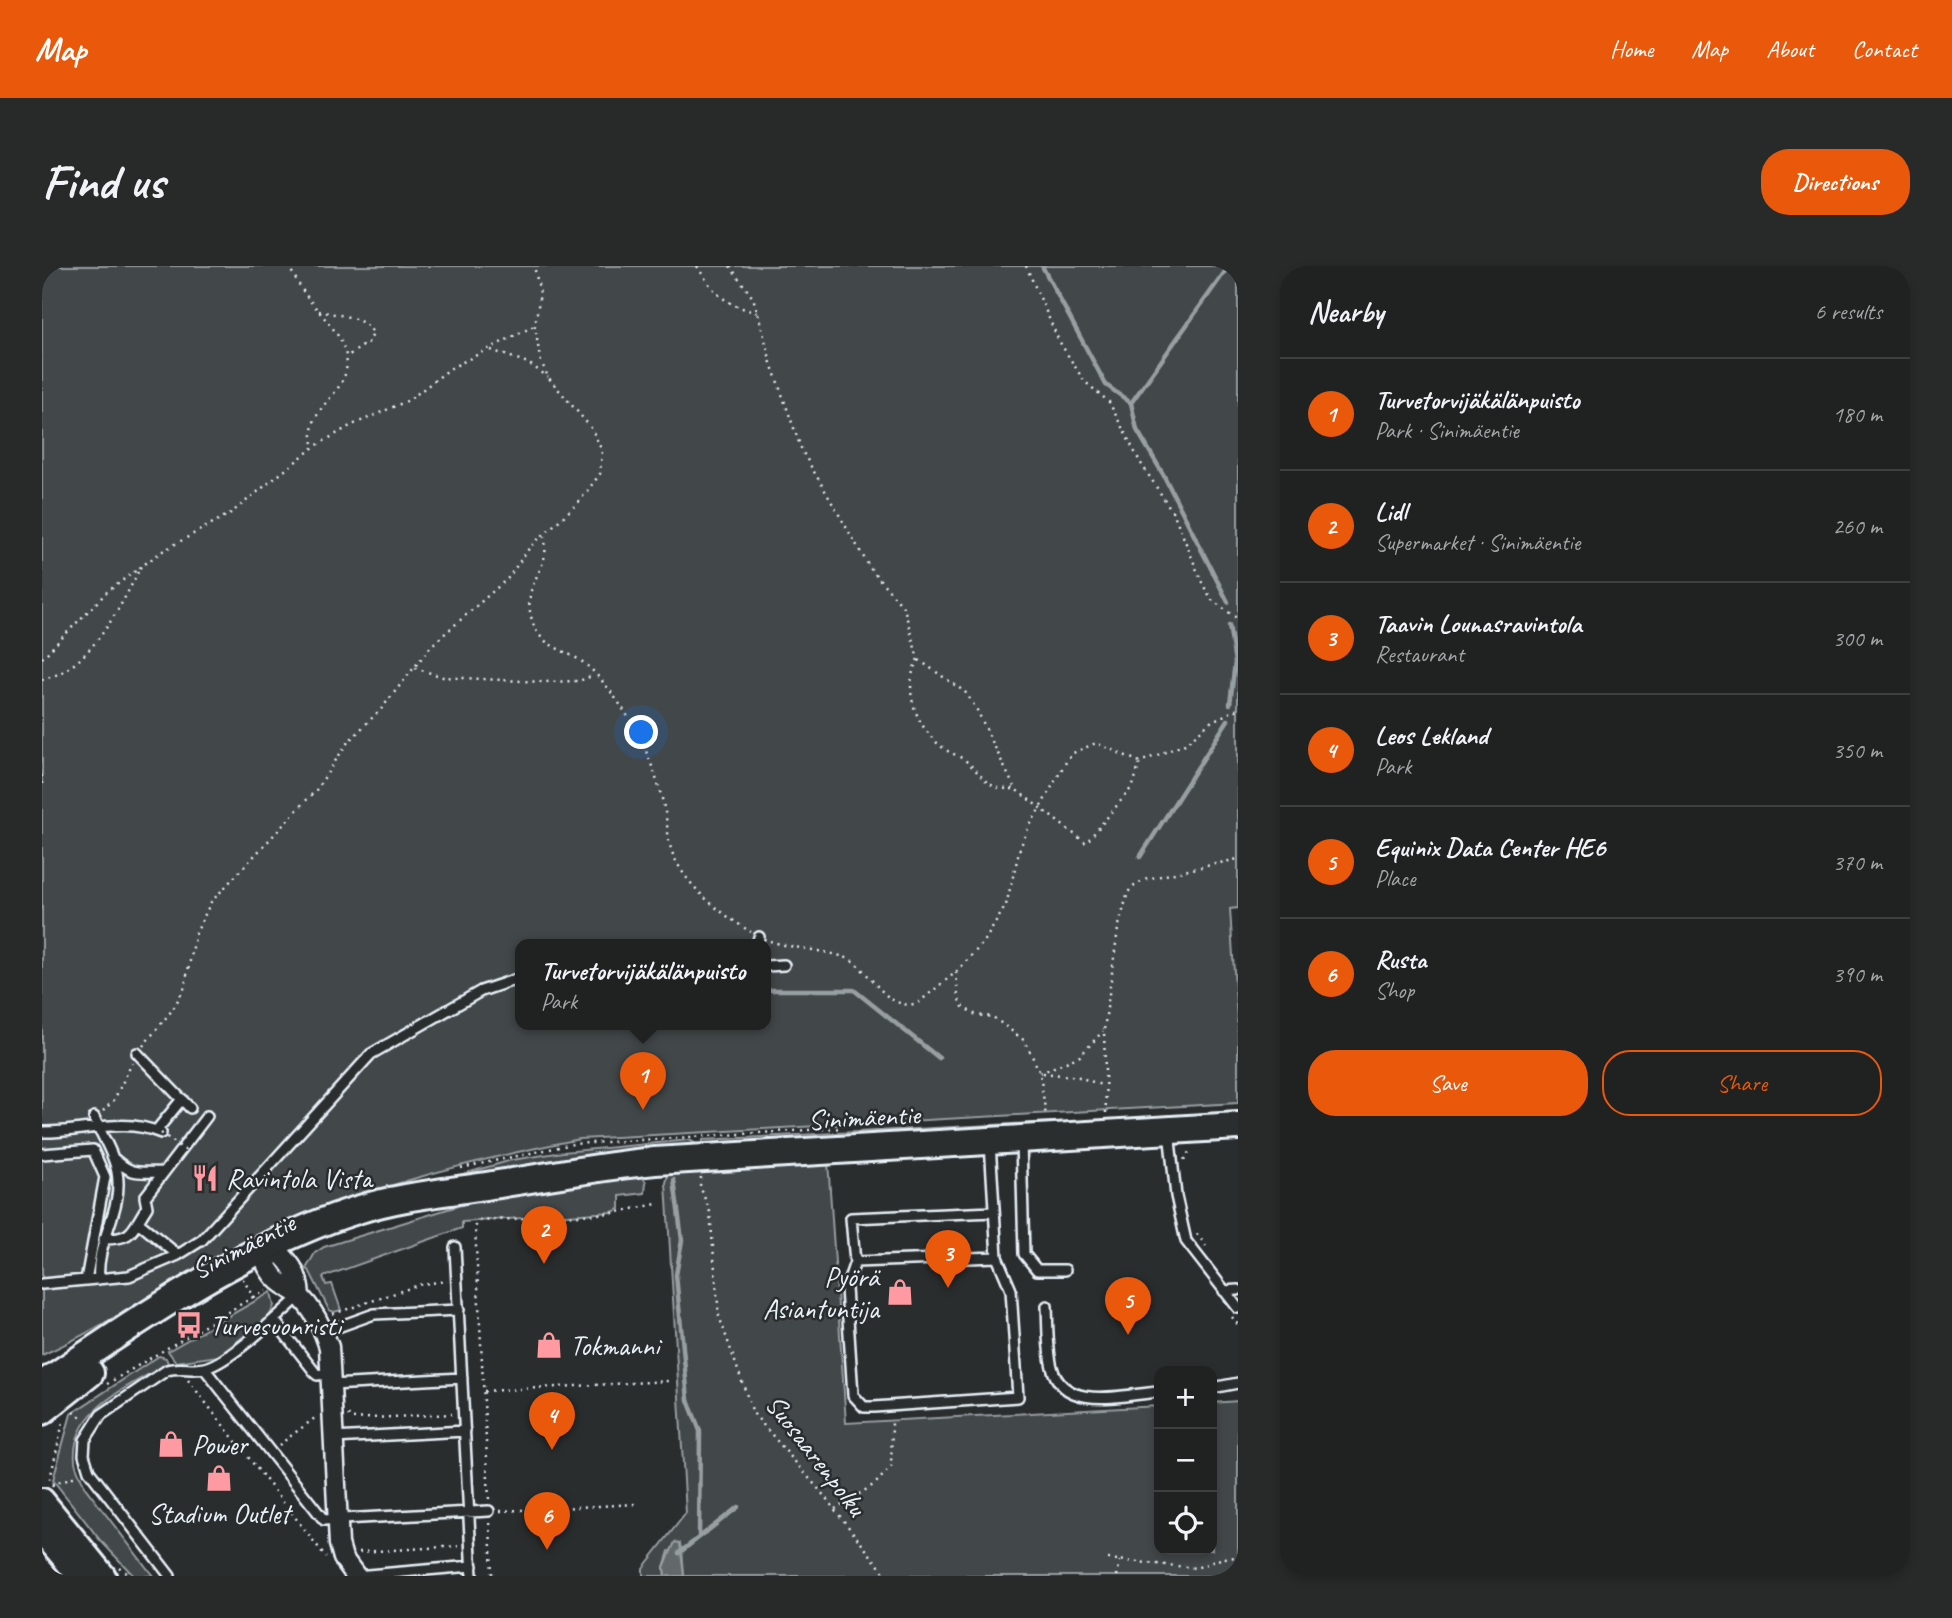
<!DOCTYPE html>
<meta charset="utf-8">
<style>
:root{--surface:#202222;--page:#282a2a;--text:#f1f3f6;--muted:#a2a4a5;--line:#3d3f40;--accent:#ea580c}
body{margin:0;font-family:Caveat,sans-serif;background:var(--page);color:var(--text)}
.controls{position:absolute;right:21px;bottom:21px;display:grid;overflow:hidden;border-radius:14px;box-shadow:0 4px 10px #0003}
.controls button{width:63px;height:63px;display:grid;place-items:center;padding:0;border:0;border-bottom:2px solid var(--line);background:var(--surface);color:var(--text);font:35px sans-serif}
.you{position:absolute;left:600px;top:467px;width:24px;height:24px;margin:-18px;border:5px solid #fff;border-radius:50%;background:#1a73e8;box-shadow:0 0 0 10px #1a73e833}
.badge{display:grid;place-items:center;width:46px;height:46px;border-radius:50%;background:var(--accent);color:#fff;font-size:23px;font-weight:700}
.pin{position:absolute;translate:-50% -58px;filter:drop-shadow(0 2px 4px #0008)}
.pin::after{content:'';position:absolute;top:37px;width:24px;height:21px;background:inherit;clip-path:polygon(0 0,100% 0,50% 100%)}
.popup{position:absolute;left:473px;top:673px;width:256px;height:91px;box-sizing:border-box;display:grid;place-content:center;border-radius:14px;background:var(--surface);filter:drop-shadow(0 2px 5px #0005);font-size:23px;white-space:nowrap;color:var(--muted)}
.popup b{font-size:26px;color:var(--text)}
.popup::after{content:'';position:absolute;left:50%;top:100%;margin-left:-14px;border:14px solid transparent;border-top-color:var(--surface)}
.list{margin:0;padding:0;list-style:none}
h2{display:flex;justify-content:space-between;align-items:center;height:91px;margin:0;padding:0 28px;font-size:30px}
h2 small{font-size:23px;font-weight:400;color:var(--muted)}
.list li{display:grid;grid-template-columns:46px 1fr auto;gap:21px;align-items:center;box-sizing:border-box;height:112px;padding:0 28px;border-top:2px solid var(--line)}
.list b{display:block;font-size:26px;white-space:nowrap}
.list p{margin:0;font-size:23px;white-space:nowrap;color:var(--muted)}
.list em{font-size:23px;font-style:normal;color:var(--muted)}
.actions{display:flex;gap:14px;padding:21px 28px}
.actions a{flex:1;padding:16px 0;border:2px solid var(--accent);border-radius:28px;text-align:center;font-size:24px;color:var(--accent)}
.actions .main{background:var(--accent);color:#fff}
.icon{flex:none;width:38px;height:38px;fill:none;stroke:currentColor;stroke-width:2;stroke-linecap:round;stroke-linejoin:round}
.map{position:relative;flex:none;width:1196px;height:1310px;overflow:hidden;border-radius:28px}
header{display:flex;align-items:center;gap:42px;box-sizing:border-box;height:98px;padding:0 35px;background:var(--accent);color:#fff}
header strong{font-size:33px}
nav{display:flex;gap:38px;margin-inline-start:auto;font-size:24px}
.intro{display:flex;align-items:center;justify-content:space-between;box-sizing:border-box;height:168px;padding:0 42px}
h1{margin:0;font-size:49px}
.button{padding:18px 32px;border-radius:28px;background:var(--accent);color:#fff;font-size:24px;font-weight:700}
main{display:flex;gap:42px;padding:0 42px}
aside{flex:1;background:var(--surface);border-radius:28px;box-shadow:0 4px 10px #0003}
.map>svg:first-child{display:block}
.green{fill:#424648;stroke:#959ca0;stroke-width:2;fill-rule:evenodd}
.water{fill:#63686b;stroke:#989fa3;stroke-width:2}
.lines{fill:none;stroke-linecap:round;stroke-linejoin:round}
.stream{stroke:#989fa3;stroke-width:4.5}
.lane-casing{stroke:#e8f1f8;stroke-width:14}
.street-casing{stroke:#e8f1f8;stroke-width:23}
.secondary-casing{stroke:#e8f1f8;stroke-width:30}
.primary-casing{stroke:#e8f1f8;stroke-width:32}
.path{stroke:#e8f1f8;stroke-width:2.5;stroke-dasharray:2 5;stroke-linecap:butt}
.lane{stroke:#2a2d2e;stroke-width:9}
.street{stroke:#2a2d2e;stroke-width:18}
.secondary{stroke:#2a2d2e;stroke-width:24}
.primary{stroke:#2a2d2e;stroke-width:26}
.path-bridge{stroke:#e8f1f8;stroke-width:2.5;stroke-dasharray:2 5;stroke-linecap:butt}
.labels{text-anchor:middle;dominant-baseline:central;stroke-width:5;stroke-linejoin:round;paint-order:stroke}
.street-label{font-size:28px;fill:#e8f1f8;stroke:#2a2d2e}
.poi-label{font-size:28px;fill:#e8f1f8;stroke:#2a2d2e;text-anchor:start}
</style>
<header>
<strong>Map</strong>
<nav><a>Home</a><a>Map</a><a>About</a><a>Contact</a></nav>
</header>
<div class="intro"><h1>Find us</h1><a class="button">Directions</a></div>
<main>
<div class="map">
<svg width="1196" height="1310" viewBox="0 0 1196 1310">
<rect width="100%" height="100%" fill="#2a2d2e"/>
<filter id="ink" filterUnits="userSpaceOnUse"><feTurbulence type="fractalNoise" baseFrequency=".0143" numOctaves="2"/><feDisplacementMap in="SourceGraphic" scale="14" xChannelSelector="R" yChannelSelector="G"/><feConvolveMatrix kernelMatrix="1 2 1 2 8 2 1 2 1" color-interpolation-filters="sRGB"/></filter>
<g filter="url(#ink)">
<path class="green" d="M0,0H1196V642L1188,643L1196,769V837L538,873C420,896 307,926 200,979C131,1013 69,1058 0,1089ZM478,678H724V758H478Z
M1010,856V861L660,881L661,874Z
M647,874L653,877V881L355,927L470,894L521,886Z
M786,895L804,1157L1117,1140V1284H1170V1137L1196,1135V1310H642L640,1282L627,1285L622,1301L623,1310H601V1302L644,1247L624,917L626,909Z
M599,909L604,916L603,927L578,930V943L570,946L420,956V962L281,1011L284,1019L290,1018L299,1044L292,1046L287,1044L267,1004L264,1003L273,987L282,981L445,931Z
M229,1026L232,1040L227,1051L176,1090L134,1096L126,1085Z
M117,1090L124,1092L126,1097C89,1120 28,1143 33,1195C34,1204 40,1211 42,1220L111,1310H92L58,1274L11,1214L29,1148Z"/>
<path class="water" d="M633,1276L638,1277L642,1310H623L622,1301Z"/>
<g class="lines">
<path class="stream" d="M1000,0L1064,119L1089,137
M1186,336L1121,208L1095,164L1089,137L1187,0
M1187,359L1193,396L1188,438
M1098,591L1186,454
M475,723H478
M724,724H812L897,792
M632,914L640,974L634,1009L646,1134L658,1165L657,1270
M637,1287L696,1241"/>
<defs>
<path id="lane" d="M715,678L717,671
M724,700L742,699
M95,787L148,842
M52,851C59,869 72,887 75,906C82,943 53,977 57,1013
M114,865L140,833
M1127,865L1134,930L1144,975L1196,1042
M0,866C40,867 81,850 119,867
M979,875L982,988L995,1004H1023
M948,877L955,991L813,996L809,952L952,946
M0,888L51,884L63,911L44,1014
M71,892C91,910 96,906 121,906
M62,973C92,973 89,965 105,941L103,931L165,850
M413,981L430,1310
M136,989L160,974L329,788L439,725L478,712
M813,996L804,1022L811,1129L822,1141H832L976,1131L969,1024L955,991
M0,1018L87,1010L136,989L97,957
M1182,1025L1196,1024
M1005,1040C1006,1060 1005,1082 1010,1101C1021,1147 1084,1128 1117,1126
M232,1054L275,1109L288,1107
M282,1066L332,1048L417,1044
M162,1102L282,1254L447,1245
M289,1119L420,1112
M1170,1122L1196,1117
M291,1172L423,1165
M128,1310L47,1205L42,1189L43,1174L59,1149L125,1104C138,1100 150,1105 163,1102C188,1096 238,1048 258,1030
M314,1310L430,1300"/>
<path id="street" d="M258,1030C257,1007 247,993 229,980L225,1000C236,1019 241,1017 256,1029C270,1040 282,1065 287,1081L297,1278L301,1292L314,1310"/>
<path id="secondary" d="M0,1235L61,1310
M0,1265L38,1310"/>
<path id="primary" d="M0,1119C92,1056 208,977 315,944C359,930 405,926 450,919C505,911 558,900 613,895L1196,860
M0,1145L48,1107"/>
</defs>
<use href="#lane" class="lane-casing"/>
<use href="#street" class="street-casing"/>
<use href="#secondary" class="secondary-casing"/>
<use href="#primary" class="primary-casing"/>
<path class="path" d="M246,0C253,10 258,22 266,32C279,50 300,67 304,90C311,130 259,139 272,181
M655,0C674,30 681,37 716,47
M688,0L711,32L716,47L729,97L760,185L828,302L862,342L876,393C859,425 875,464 904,484C910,488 918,490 924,495C944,512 943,524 973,523
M984,0L1017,75L1042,115L1067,136L1098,196L1132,248L1161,319L1170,334L1196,353
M1192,0L1196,8
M277,45C293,49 324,50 331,68L327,76L304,91
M449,84L486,97L506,111
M502,270C511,307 475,315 492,360C501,382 526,384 543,398C557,409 571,428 581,443C601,472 616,511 623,546C626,561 626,580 633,593C648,624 681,649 709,666
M0,392L65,326L119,286L189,247L272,181L308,160L367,134L409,102L492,60
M877,394L923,426L934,442L973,523L1044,577L1091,520L1098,496
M373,402L401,411L500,416L537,415L552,409
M0,414C8,411 18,408 25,403C55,384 81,337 96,306
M0,509V521
M728,675C749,683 798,685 812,696C833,712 846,746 876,737L914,706L942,676L964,639L978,582L986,563L1024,496L1031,487L1054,477L1098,496L1143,478L1170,455L1196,443
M914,706L916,732L921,741L934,749L951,751L983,775L998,807L1004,851
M101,780L131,743L142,723L154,667L169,636L274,524L306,476L340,442L390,379L466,312L488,281L536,237L558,208L560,185L550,163L506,111L498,93L493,60L498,27L492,0
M998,807L1038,790L1061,765
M1001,807L1037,811L1062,820
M61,845L72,834L90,797
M1064,847L1062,764L1076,663L1086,626L1094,618L1105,613L1196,593
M1142,894L1149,883
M419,902L531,878L801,862
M659,911L658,920L668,946L677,1050L711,1147L779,1226L845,1310
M1155,968L1164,980
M211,1031L224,1025
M291,1048L380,1018L405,1015
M1190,1051L1196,1059
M146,1114L284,1291
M65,1118L211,1031L201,1013
M442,1125L626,1115
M31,1146L43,1153
M306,1149L309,1153L410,1148
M237,1179L274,1151
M10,1218L37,1209
M11,1220L8,1213L21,1156
M447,1233L433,961L437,955L571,947L615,938
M793,1243L833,1218L849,1201L850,1155
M458,1245L595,1238
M448,1257L450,1310
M317,1286L419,1280
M1066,1293L1154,1302L1181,1292L1196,1291
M77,1301L88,1310
M1075,1310L1078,1295"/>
<use href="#lane" class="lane"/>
<use href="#street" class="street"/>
<use href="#secondary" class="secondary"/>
<use href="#primary" class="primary"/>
<path class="path-bridge" d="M119,867L147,887"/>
</g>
</g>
<defs>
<symbol id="restaurant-bare" viewBox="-9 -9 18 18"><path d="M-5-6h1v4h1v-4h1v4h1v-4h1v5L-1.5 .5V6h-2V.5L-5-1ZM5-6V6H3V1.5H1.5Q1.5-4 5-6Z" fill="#ff9aa2" stroke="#2a2d2e" stroke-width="2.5" paint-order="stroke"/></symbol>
<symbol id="shop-bare" viewBox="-9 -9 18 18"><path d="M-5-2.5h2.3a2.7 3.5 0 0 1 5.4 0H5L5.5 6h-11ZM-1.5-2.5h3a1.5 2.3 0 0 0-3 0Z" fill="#ff9aa2" stroke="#2a2d2e" stroke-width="2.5" paint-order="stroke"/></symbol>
<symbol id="bus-bare" viewBox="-9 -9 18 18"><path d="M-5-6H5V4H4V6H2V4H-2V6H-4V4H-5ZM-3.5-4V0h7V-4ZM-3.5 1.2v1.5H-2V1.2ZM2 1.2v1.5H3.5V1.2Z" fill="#ff9aa2" stroke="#2a2d2e" stroke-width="2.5" paint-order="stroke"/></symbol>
</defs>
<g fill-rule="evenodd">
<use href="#restaurant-bare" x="144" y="893" width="38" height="38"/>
<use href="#shop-bare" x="839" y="1007" width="38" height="38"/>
<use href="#bus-bare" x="128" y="1040" width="38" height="38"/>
<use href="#shop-bare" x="488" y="1060" width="38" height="38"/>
<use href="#shop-bare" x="110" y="1159" width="38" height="38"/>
<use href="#shop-bare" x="158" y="1193" width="38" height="38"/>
</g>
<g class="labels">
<g class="street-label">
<text transform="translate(822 851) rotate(-3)">Sinimäentie</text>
<text transform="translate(201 980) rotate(-27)">Sinimäentie</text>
<text transform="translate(774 1189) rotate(52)">Suosaarenpolku</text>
</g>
<g class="poi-label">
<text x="184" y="912">Ravintola Vista</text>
<text x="837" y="1010" text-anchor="end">Pyörä<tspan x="837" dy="32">Asiantuntija</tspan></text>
<text x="168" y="1059">Turvesuonristi</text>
<text x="528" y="1079">Tokmanni</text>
<text x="150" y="1178">Power</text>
<text x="177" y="1247" text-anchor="middle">Stadium Outlet</text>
</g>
</g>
</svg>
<div class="controls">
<button>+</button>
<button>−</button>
<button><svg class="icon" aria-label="locate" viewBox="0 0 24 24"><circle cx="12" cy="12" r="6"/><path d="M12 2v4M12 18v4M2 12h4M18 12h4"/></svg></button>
</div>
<div class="you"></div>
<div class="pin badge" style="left:601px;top:844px">1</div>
<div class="popup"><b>Turvetorvijäkälänpuisto</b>Park</div>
<div class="pin badge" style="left:502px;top:998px">2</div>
<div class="pin badge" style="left:906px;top:1022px">3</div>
<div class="pin badge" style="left:510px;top:1184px">4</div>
<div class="pin badge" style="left:1086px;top:1069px">5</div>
<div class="pin badge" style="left:505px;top:1284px">6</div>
</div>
<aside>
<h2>Nearby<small>6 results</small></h2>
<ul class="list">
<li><span class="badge">1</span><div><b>Turvetorvijäkälänpuisto</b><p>Park · Sinimäentie</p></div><em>180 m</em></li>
<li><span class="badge">2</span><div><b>Lidl</b><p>Supermarket · Sinimäentie</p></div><em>260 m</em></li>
<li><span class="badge">3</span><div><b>Taavin Lounasravintola</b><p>Restaurant</p></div><em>300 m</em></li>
<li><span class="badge">4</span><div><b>Leos Lekland</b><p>Park</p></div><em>350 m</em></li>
<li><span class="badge">5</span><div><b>Equinix Data Center HE6</b><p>Place</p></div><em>370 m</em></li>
<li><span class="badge">6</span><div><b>Rusta</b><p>Shop</p></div><em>390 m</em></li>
</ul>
<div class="actions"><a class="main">Save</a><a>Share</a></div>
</aside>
</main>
